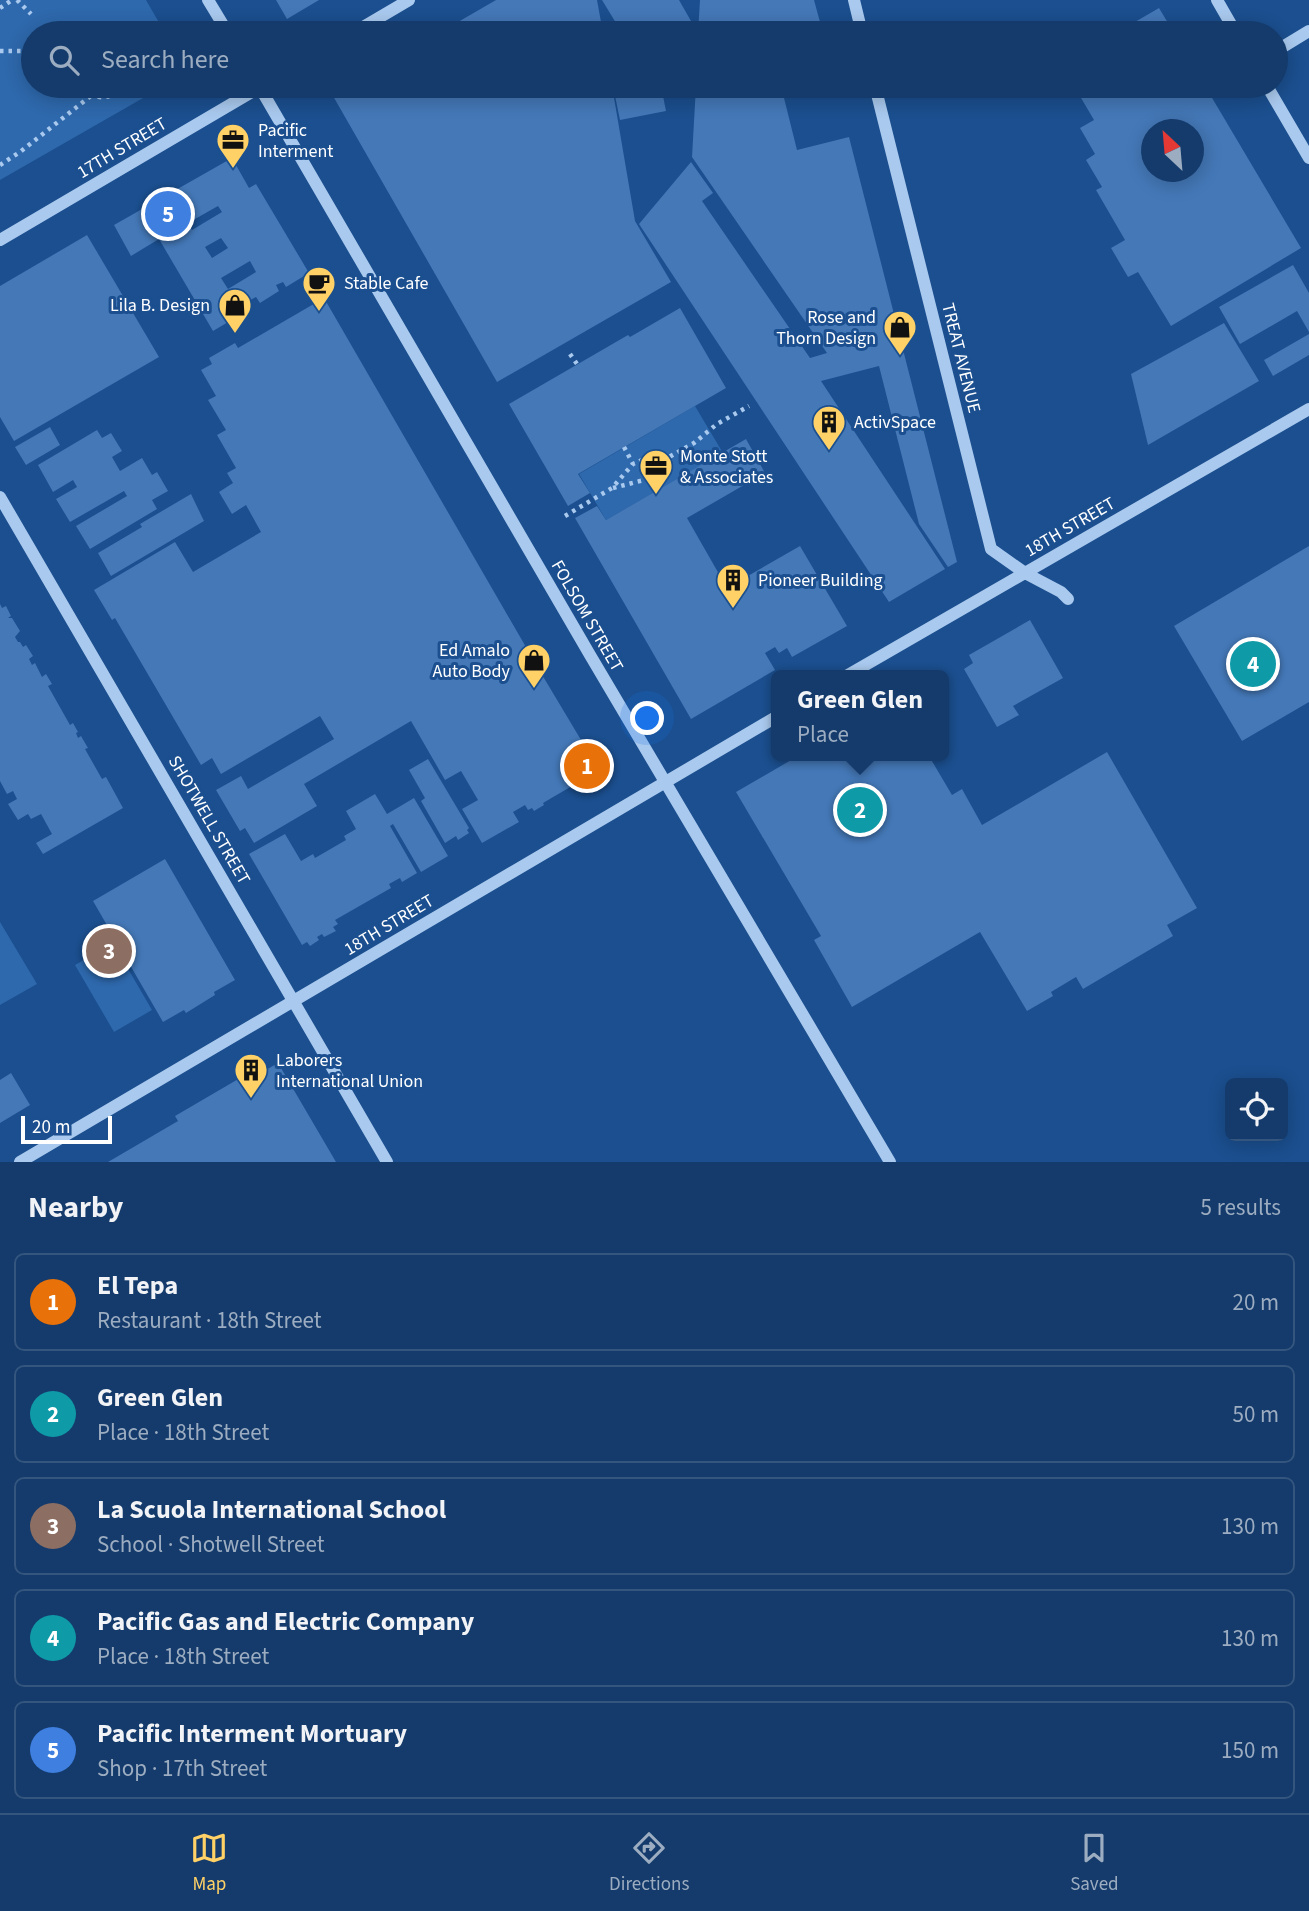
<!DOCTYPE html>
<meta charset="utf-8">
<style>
:root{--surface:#143b6b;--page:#214673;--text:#f1f3f6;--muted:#9dadc1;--line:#33557e;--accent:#ffd166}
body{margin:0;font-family:"Source Sans 3",sans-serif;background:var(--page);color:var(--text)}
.controls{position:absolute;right:21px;bottom:21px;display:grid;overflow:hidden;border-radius:10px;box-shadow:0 4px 18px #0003}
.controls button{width:63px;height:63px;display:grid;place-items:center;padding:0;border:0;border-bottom:2px solid var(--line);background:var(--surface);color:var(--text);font:35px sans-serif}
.compass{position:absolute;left:1141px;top:119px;width:63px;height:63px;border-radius:50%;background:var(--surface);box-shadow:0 4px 18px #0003;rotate:334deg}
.scale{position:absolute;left:21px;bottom:18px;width:91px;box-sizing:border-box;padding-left:7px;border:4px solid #fff;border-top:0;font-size:19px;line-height:24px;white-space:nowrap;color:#fff;-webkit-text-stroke:5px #1b4f8f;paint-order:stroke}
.you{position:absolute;left:648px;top:719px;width:24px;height:24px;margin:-18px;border:5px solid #fff;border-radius:50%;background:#1a73e8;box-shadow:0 0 0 10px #1a73e833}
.badge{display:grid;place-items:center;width:46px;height:46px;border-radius:50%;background:var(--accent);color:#fff;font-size:23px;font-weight:700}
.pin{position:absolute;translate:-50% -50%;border:4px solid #fff;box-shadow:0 2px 7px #0006}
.popup{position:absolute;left:771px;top:670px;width:178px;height:91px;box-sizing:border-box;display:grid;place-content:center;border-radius:10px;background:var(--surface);filter:drop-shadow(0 2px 5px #0005);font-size:23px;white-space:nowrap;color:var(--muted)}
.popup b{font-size:26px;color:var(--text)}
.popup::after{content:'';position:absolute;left:50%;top:100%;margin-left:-14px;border:14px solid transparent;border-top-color:var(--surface)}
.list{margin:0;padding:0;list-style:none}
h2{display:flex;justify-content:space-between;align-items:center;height:91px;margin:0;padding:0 28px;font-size:30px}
h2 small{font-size:23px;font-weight:400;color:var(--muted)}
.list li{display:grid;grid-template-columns:46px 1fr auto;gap:21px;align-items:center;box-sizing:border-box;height:98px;margin:0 14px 14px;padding:0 14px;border:2px solid var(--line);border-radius:10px}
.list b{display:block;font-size:26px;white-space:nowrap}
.list p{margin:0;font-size:23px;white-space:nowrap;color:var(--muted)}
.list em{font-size:23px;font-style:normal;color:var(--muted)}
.icon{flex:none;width:38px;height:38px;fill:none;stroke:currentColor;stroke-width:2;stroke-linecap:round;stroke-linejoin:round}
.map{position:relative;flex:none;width:1309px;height:1162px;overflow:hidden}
.search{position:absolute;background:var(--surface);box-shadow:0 4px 18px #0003;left:21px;right:21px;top:21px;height:77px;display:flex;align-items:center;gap:18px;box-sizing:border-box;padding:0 24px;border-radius:38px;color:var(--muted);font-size:26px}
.sheet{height:651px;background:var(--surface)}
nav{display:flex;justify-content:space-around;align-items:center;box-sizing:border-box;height:98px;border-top:2px solid var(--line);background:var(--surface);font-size:19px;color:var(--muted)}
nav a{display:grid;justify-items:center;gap:4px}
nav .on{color:var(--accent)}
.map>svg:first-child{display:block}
.green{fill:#2e69ad}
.building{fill:#4478b7;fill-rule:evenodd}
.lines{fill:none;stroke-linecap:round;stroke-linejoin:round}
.path{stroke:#a9c9ee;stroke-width:4.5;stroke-dasharray:3.5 5;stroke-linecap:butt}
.minor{stroke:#a9c9ee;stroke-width:12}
.labels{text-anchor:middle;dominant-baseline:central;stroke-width:6;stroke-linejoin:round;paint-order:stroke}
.poi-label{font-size:18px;fill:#fff;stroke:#1b4f8f;text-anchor:start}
.street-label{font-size:18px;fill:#fff;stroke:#1b4f8f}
</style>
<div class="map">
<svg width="1309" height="1162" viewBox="0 0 1309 1162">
<rect width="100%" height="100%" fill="#1b4f8f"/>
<path class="green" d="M0,0H146L165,33H33V86H164L0,180Z
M695,406L723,453L606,520L579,474Z
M0,922L37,984L0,1005Z
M113,943L152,1010L114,1032L75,965Z"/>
<path class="building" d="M276,0H319L287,19Z
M496,0H597L603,33H439Z
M602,0H679L691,21L671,33H607L605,30L616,23Z
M700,0H814L823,33H698Z
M1159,8L1174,33H1116Z
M350,86H612L635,221L671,282L497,382L333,96Z
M613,86H661L666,111L620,120Z
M696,86H781L797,150L849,137L957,562L948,567L919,524L879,366L821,381L945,569L889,602L639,224L691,162L713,193L702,201L810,358L827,353L692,157Z
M1074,86H1205L1301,248L1171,326L1138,272L1128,277L1111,248L1125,240L1096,190L1102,187L1086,160L1095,154L1080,128L1094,120ZM1152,130H1194V172H1152Z
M232,158L249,188L256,184L309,273L286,287L283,282L276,285L279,291L260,303L256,297L241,305L245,312L213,331L159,239L131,256L114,225ZM218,206L222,212L192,230L188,223ZM221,238L228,248L212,258L205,247ZM250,261L256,272L228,289L221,278Z
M87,235L159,357L14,441L0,417V286Z
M1293,265L1309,293V332L1297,311L1240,344L1219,307Z
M324,298L530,654L526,656L537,675L541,673L599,770V773L591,778L589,776L543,803L544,805L534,811L532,808L528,810L525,805L513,812L519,822L482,843L462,809L478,800L461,771L445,780L411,721L304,784L317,806L254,843L245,828L240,831L216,790L241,776L248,789L334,739L320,716L221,774L212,758L201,765L115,618L112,620L94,590L175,542L193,572L261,532L246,505L232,514L219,492L233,483L227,473L236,468L217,435L226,430L208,400L216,396L201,370L212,364L209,358L235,343L238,348Z
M680,308L726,388L578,474L590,493L568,506L509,404L628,335L630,337Z
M1224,323L1259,381L1148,445L1131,374Z
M1309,334V355L1273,376L1264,360Z
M50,427L60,445L26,465L15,447Z
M97,430L102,438L111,433L122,451L112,457L120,471L142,458L152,475L157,472L168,491L152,500L157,509L90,549L76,526L127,496L124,491L70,522L56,499L77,487L73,480L53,492L38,465Z
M746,439L765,473L687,518L731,595L739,590L732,578L743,572L746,577L800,546L847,626L792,657L787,648L779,653L775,647L765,653L775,670L691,719L575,518L597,506L606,520Z
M191,494L204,521L111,576L98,553L142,527L140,524Z
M1309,546V702L1242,741L1174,626Z
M0,604L2,608L6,606L11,616L8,618H12L20,631L15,637L18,642H20L23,647L26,645L33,656L29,659L32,665L35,663L42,677L46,674L52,684L48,686L70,725L73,723L78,732L76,733L78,738L81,736L88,748L85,749L102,779L106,777L123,808L43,854L36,843L52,834L41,814L31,819L28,814L18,820L8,804L17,799L13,791L7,794L0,781Z
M1030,620L1063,678L1013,706L1019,715L997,727L964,669L973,663L969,655Z
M1107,752L1197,908L1167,925L1173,936L1083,989L1076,977L1051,992L1053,996L1027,1011L980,932L852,1007L814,940L821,936L736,792L798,756H929L952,795L962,789L982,825Z
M428,759L469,828L467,830L469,833L458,840L456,836L445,843L421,801L425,798L409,770Z
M375,794L387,814L414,798L448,856L421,872L393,824L390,826L417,873L402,882L400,878L389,884L391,888L335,920L338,924L333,927L336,931L324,937L322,934L317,937L319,940L310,946L307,942L302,945L249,854L285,834L301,861L313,854L315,858L346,840L344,836L356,829L346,811Z
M165,859L235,980L214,992L215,995L186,1013L184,1010L163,1022L93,901Z
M278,1063L336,1162H108L178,1121L175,1116L240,1078L243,1083Z
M11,1073L30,1105L0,1123V1080Z"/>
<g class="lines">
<path class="path" d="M17,0L31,14
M0,8L12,0
M0,51H33
M85,86C94,101 111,101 121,86
M0,165L20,152L92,95
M570,354L577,364
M624,447L633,464
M613,488L644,480L662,461
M565,516L612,488L633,464L651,456L662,461L694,443L717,424L749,406"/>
<path class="minor" d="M208,0L228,33
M854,0L862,33
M1217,0L1236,33
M353,33L409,0
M1276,51L1309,31
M259,86L590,655L890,1162
M875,86L991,549L1025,573L1061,592L1068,599
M1267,86L1309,158
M0,240L262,86
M0,497L387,1162
M848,675L1309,409
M20,1162L776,717"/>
</g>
<defs>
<symbol id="office-pin" viewBox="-11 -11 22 30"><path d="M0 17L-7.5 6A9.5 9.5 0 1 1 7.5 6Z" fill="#ffd166" stroke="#1b4f8f"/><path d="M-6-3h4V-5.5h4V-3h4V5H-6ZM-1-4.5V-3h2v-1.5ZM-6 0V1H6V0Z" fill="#111"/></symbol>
<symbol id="cafe-pin" viewBox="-11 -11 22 30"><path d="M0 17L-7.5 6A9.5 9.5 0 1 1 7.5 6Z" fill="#ffd166" stroke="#1b4f8f"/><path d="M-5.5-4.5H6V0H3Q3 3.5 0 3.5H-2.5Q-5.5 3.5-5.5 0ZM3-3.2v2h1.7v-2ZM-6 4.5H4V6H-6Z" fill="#111"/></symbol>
<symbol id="shop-pin" viewBox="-11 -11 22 30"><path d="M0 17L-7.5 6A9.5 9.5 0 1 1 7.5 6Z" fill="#ffd166" stroke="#1b4f8f"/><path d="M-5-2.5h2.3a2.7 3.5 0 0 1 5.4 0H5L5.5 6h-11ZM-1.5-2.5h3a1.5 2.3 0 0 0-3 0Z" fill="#111"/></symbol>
<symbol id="building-pin" viewBox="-11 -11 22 30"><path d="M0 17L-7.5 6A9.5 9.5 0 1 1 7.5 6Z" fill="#ffd166" stroke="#1b4f8f"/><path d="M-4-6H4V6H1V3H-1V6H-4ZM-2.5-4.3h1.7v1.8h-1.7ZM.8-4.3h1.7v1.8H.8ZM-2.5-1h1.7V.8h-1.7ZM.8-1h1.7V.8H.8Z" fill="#111"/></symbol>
</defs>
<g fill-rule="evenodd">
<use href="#office-pin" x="214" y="121" width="38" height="52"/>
<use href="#cafe-pin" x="300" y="264" width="38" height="52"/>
<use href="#shop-pin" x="216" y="286" width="38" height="52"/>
<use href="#shop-pin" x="881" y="308" width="38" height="52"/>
<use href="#building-pin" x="810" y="403" width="38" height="52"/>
<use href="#office-pin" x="637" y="447" width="38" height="52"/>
<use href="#building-pin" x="714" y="561" width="38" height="52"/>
<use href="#shop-pin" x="515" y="641" width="38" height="52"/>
<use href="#building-pin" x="232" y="1051" width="38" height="52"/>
</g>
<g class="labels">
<g class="poi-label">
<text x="258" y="130">Pacific<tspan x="258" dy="21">Interment</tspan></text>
<text x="344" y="283">Stable Cafe</text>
<text x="210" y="305" text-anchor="end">Lila B. Design</text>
<text x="876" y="317" text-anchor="end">Rose and<tspan x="876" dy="21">Thorn Design</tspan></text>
<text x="854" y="422">ActivSpace</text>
<text x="680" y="456">Monte Stott<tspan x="680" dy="21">&amp; Associates</tspan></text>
<text x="758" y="580">Pioneer Building</text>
<text x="510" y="650" text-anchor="end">Ed Amalo<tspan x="510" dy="21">Auto Body</tspan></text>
<text x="276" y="1060">Laborers<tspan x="276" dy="21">International Union</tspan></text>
</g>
<g class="street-label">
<text transform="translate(122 148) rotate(-31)">17TH STREET</text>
<text transform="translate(961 358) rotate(76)">TREAT AVENUE</text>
<text transform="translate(1070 527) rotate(-30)">18TH STREET</text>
<text transform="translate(587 616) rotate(60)">FOLSOM STREET</text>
<text transform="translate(209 820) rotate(60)">SHOTWELL STREET</text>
<text transform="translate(389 925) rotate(-31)">18TH STREET</text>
</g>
</g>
</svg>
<div class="controls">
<button><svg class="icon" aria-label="locate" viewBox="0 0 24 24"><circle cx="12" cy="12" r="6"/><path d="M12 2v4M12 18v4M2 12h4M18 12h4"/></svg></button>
</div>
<svg class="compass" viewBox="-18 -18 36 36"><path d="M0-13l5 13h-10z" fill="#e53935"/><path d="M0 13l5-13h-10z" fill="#9dadc1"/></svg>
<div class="scale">20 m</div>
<div class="you"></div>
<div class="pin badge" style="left:587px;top:766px;background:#e8710a">1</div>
<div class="pin badge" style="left:860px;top:810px;background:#0f9aa8">2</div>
<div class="popup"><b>Green Glen</b>Place</div>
<div class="pin badge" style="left:109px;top:951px;background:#8d6e63">3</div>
<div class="pin badge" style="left:1253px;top:664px;background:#0f9aa8">4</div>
<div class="pin badge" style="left:168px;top:214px;background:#3f7fe0">5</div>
<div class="search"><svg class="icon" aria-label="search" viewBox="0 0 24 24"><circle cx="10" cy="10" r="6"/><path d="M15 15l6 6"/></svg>Search here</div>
</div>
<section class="sheet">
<h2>Nearby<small>5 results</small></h2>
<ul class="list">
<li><span class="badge" style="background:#e8710a">1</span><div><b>El Tepa</b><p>Restaurant · 18th Street</p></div><em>20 m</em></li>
<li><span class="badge" style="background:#0f9aa8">2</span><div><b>Green Glen</b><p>Place · 18th Street</p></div><em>50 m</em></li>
<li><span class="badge" style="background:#8d6e63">3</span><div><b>La Scuola International School</b><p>School · Shotwell Street</p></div><em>130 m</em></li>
<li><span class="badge" style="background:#0f9aa8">4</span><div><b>Pacific Gas and Electric Company</b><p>Place · 18th Street</p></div><em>130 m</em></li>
<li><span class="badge" style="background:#3f7fe0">5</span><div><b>Pacific Interment Mortuary</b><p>Shop · 17th Street</p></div><em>150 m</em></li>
</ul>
</section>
<nav>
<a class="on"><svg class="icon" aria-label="map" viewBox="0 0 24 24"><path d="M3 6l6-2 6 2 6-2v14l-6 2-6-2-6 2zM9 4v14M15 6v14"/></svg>Map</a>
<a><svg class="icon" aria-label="directions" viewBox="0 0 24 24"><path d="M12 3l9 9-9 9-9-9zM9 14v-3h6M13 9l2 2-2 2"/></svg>Directions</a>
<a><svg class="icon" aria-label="saved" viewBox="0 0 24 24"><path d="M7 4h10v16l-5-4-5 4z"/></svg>Saved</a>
</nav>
